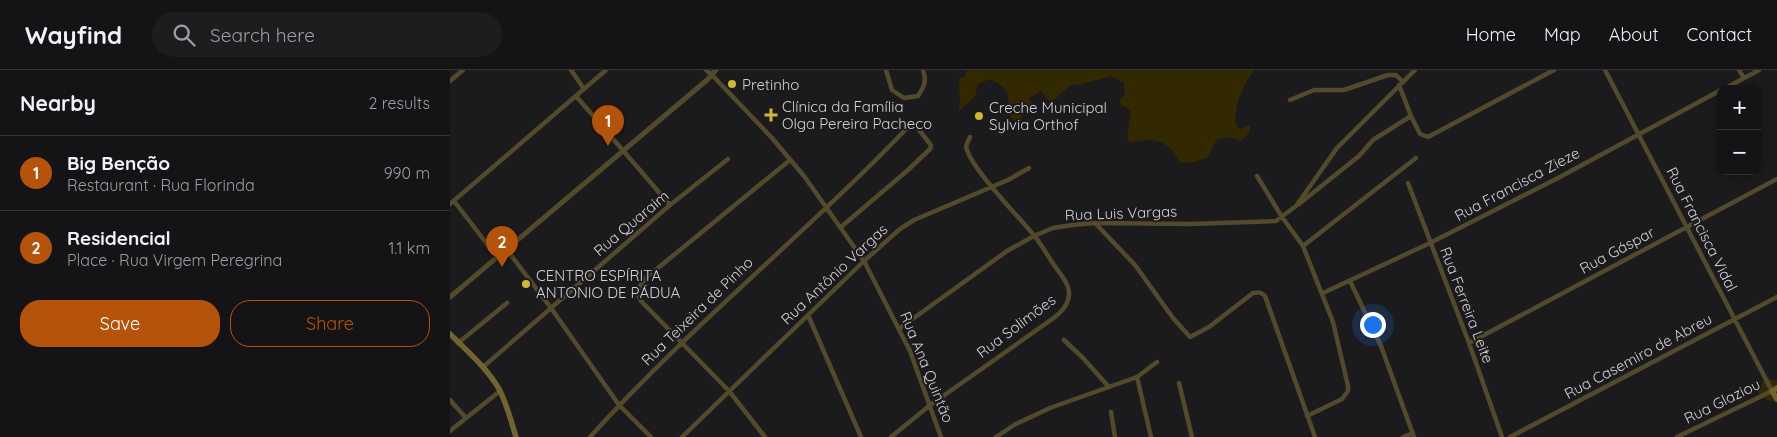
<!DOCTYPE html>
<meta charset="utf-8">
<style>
:root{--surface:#141416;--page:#1d1d1f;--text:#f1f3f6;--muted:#9d9ea1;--line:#333335;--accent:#b45309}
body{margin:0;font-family:Quicksand,sans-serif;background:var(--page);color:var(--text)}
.controls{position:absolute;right:15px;top:15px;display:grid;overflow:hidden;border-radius:10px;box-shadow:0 2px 8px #0003}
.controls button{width:45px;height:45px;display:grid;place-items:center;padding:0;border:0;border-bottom:1px solid var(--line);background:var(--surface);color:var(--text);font:25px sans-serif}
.you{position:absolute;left:922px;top:254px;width:18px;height:18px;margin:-12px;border:4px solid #fff;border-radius:50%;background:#1a73e8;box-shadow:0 0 0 8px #1a73e833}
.badge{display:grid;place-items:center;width:32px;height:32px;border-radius:50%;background:var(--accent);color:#fff;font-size:16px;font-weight:700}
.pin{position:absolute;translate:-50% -41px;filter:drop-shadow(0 1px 2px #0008)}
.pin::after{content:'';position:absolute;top:26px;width:18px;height:15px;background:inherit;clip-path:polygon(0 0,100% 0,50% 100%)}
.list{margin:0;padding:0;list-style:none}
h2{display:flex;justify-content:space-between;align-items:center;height:65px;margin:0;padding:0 20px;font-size:21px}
h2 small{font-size:16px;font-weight:400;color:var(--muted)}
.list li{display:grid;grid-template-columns:32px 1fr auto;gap:15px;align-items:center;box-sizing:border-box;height:75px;padding:0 20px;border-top:1px solid var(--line)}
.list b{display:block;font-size:19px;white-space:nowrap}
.list p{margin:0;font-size:16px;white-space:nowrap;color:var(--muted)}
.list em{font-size:16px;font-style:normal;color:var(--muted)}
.actions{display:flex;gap:10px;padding:15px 20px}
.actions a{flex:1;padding:11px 0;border:1px solid var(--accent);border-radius:20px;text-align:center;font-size:18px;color:var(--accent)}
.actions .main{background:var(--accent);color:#fff}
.icon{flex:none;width:28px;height:28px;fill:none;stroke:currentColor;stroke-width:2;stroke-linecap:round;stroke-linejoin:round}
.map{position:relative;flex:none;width:1327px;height:367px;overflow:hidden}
header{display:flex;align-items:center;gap:30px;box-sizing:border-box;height:70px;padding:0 25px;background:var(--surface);border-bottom:1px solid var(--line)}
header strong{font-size:24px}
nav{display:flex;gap:28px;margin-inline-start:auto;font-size:18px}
.search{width:350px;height:45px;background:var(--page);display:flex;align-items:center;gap:12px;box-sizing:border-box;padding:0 18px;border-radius:28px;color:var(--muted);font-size:19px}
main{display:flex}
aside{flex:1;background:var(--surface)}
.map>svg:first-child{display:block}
.green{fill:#332900}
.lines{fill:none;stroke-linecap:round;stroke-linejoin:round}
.minor{stroke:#524a2b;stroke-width:4.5}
.tertiary{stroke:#524a2b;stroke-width:5}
.secondary{stroke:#716430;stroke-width:5.5}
.poi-dot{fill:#d4b635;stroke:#1b1b1e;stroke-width:2}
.labels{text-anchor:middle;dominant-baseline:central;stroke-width:4;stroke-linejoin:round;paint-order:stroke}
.poi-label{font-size:15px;fill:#d2d2d4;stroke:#1b1b1e;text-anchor:start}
.street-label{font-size:15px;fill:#d2d2d4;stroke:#1b1b1e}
</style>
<header>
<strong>Wayfind</strong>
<div class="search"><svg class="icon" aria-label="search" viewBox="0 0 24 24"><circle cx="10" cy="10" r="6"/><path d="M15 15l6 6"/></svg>Search here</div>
<nav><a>Home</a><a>Map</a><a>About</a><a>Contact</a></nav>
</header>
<main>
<aside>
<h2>Nearby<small>2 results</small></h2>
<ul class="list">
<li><span class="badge">1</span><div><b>Big Benção</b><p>Restaurant · Rua Florinda</p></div><em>990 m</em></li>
<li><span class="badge">2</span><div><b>Residencial</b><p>Place · Rua Virgem Peregrina</p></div><em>1.1 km</em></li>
</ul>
<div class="actions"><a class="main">Save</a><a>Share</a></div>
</aside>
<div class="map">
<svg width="1327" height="367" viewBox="0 0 1327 367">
<rect width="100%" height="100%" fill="#1b1b1e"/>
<path class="green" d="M517,0H805C794,11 782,40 786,56L791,59L800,55V62L791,71L780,67L767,69L757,88L744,92L731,93C719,71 705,66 681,73L677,68L681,41L670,34V29L675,25L674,13L661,6L628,15L622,14L605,29L600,32L591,21L579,28L583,36L571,47L572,51L567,54L557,42C560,21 558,19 540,9L528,14L525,26L508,42L510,32L509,10L511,7H515Z
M1314,307L1327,311V333L1308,326Z"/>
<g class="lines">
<path class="minor" d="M121,0L134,19
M256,0L262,5L322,68L354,106L414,191L460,281L491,367
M436,0L442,20L454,28L468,26C474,17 477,11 473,0
M1155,0L1322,321L1227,367
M1289,0L1294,8
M0,11L13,0
M949,15L961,46L970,64L978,67L1104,0
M1274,19L1309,0
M126,26L220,135
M840,30L864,20H894L938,5H946L952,11
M807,106L832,147L853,176L883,252L898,316V321L892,329L857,346
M958,113L1019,273L1052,367
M4,131L47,187
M0,134L156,0
M849,134L909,86L923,70L961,46
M645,153L685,195L723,248L740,267L759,257L803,223C808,222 811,222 815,226L865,367
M853,176L966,88
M57,180L101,238L169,335L201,367
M900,211L931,276L964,367
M873,223L980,173L1108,108L1271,20
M358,245L411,367
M450,258L557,181L584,166L603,158L622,155L645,153L740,154L826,151L846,136L887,78L965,0
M614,270L633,288L659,317
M8,273L57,233
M1019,273L1327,109
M33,297L220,135L278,89
M687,307L701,367
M729,313L742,367
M0,330L16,348
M661,342L665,367
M0,361L50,321
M140,367C240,256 357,163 460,55H465L481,75L480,79L458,100L391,157
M232,367L414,191L450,159L464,150L558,110L579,98
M315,367L279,321L191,231C184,221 190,215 197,207L340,90
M441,367L479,336L605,247C612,241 618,235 619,225C620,214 610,204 604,195C597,185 591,173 582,163C568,146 518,95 516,76L520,67
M546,367L564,355L600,338L687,307L707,292
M953,367L963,363
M1060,367L1327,227"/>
<path class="tertiary" d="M0,227L257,10L266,0"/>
<path class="secondary" d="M0,264C17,281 37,298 49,319C57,334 61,351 66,367
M1327,318L1322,321L1327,329"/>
</g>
<g class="poi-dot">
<circle cx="282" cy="14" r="5"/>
<path d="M318.5 37.5h5v5h5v5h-5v5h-5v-5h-5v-5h5z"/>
<circle cx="529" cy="46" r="5"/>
<circle cx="76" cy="214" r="5"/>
</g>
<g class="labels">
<g class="poi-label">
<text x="292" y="14">Pretinho</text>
<text x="332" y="36">Clínica da Família<tspan x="332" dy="17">Olga Pereira Pacheco</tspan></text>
<text x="539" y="37">Creche Municipal<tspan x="539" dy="17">Sylvia Orthof</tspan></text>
<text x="86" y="205">CENTRO ESPÍRITA<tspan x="86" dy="17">ANTONIO DE PÁDUA</tspan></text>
</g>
<g class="street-label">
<text transform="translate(1067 114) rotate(-28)">Rua Francisca Zieze</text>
<text transform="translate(671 143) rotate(-2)">Rua Luis Vargas</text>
<text transform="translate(181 153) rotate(-40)">Rua Quaraim</text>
<text transform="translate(1252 159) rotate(63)">Rua Francisca Vidal</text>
<text transform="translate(1167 180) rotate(-28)">Rua Gáspar</text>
<text transform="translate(384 204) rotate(-43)">Rua Antônio Vargas</text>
<text transform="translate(1017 235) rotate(69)">Rua Ferreira Leite</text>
<text transform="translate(247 241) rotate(-44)">Rua Teixeira de Pinho</text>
<text transform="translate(566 256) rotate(-37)">Rua Solimões</text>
<text transform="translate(1188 286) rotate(-28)">Rua Casemiro de Abreu</text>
<text transform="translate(477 297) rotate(68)">Rua Ana Quintão</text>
<text transform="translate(1272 331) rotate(-26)">Rua Glaziou</text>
</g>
</g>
</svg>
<div class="controls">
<button>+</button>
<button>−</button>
</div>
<div class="you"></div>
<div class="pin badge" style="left:158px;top:76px">1</div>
<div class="pin badge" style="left:52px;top:197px">2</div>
</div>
</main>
